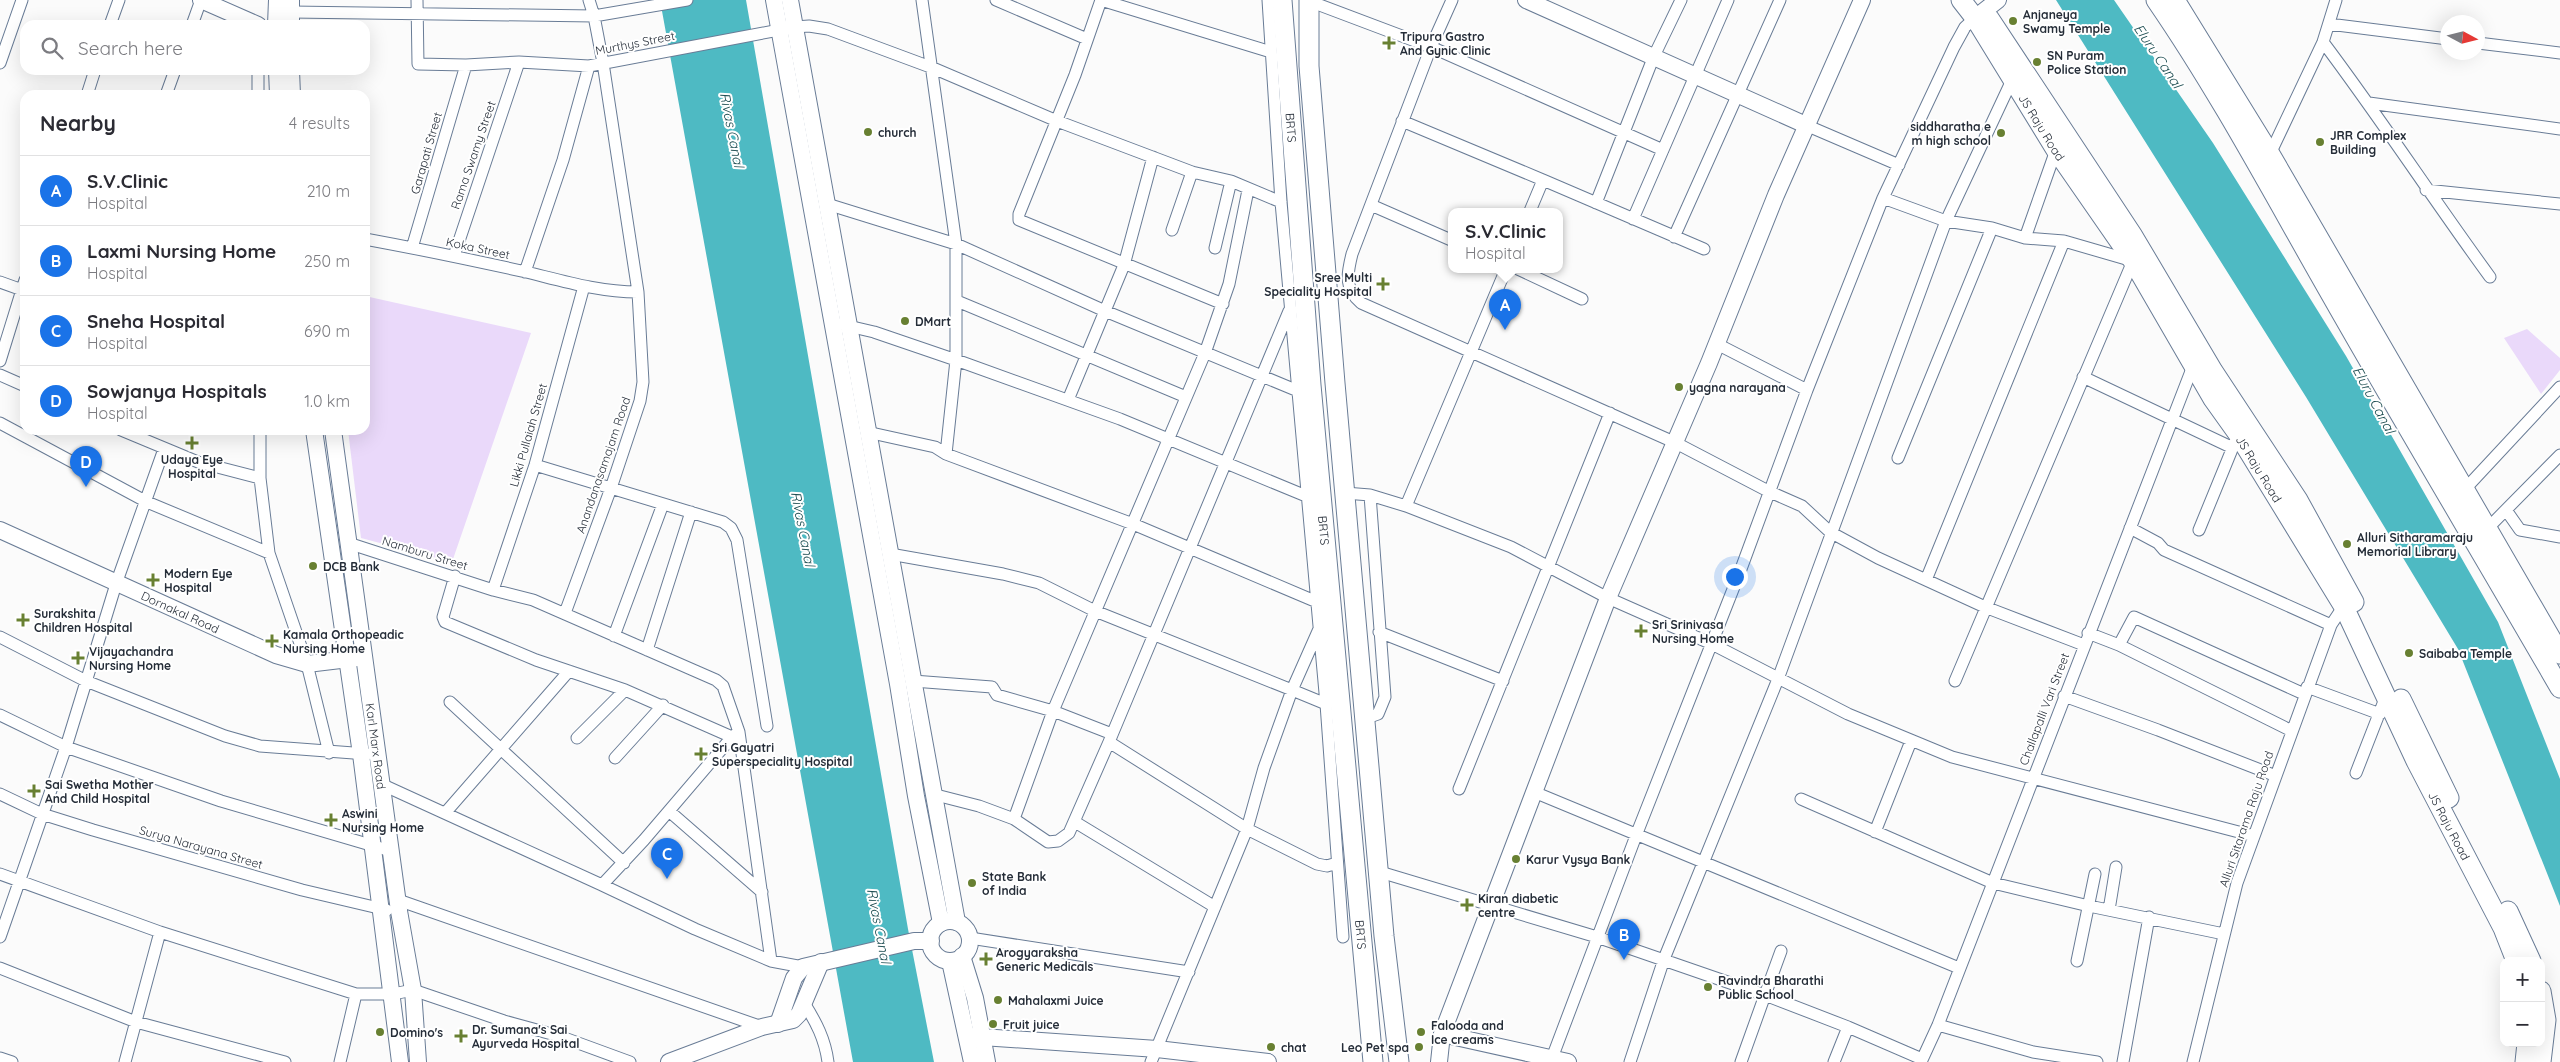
<!DOCTYPE html>
<meta charset="utf-8">
<style>
:root{--surface:#fff;--page:#f2f2f3;--text:#2b2b33;--muted:#7c7c81;--line:#e1e1e2;--accent:#1a73e8}
body{margin:0;font-family:Quicksand,sans-serif;background:var(--page);color:var(--text)}
.controls{position:absolute;right:15px;bottom:15px;display:grid;overflow:hidden;border-radius:10px;box-shadow:0 5px 20px #0002}
.controls button{width:45px;height:45px;display:grid;place-items:center;padding:0;border:0;border-bottom:1px solid var(--line);background:var(--surface);color:var(--text);font:25px sans-serif}
.compass{position:absolute;left:2440px;top:15px;width:45px;height:45px;border-radius:50%;background:var(--surface);box-shadow:0 5px 20px #0002;rotate:97deg}
.you{position:absolute;left:1734px;top:576px;width:18px;height:18px;margin:-12px;border:4px solid #fff;border-radius:50%;background:#1a73e8;box-shadow:0 0 0 8px #1a73e833}
.badge{display:grid;place-items:center;width:32px;height:32px;border-radius:50%;background:var(--accent);color:#fff;font-size:16px;font-weight:700}
.pin{position:absolute;translate:-50% -41px;filter:drop-shadow(0 1px 2px #0008)}
.pin::after{content:'';position:absolute;top:26px;width:18px;height:15px;background:inherit;clip-path:polygon(0 0,100% 0,50% 100%)}
.popup{position:absolute;left:1448px;top:208px;width:115px;height:65px;box-sizing:border-box;display:grid;place-content:center;border-radius:10px;background:var(--surface);filter:drop-shadow(0 1px 4px #0005);font-size:16px;white-space:nowrap;color:var(--muted)}
.popup b{font-size:19px;color:var(--text)}
.popup::after{content:'';position:absolute;left:50%;top:100%;margin-left:-10px;border:10px solid transparent;border-top-color:var(--surface)}
.list{margin:0;padding:0;list-style:none}
h2{display:flex;justify-content:space-between;align-items:center;height:65px;margin:0;padding:0 20px;font-size:21px}
h2 small{font-size:16px;font-weight:400;color:var(--muted)}
.list li{display:grid;grid-template-columns:32px 1fr auto;gap:15px;align-items:center;box-sizing:border-box;height:70px;padding:0 20px;border-top:1px solid var(--line)}
.list b{display:block;font-size:19px;white-space:nowrap}
.list p{margin:0;font-size:16px;white-space:nowrap;color:var(--muted)}
.list em{font-size:16px;font-style:normal;color:var(--muted)}
.icon{flex:none;width:28px;height:28px;fill:none;stroke:currentColor;stroke-width:2;stroke-linecap:round;stroke-linejoin:round}
.map{position:relative;flex:none;width:2560px;height:1062px;overflow:hidden}
.search{position:absolute;background:var(--surface);box-shadow:0 5px 20px #0002;left:20px;top:20px;width:350px;height:55px;display:flex;align-items:center;gap:12px;box-sizing:border-box;padding:0 18px;border-radius:15px;color:var(--muted);font-size:19px}
.panel{position:absolute;background:var(--surface);box-shadow:0 5px 20px #0002;left:20px;top:90px;width:350px;height:345px;border-radius:15px}
.map>svg:first-child{display:block}
.green{fill:#ead9fa}
.water{fill:#4ebac3}
.lines{fill:none;stroke-linecap:round;stroke-linejoin:round}
.street-casing{stroke:#697c96;stroke-width:13}
.secondary-casing{stroke:#697c96;stroke-width:18}
.primary-casing{stroke:#697c96;stroke-width:21}
.street{stroke:#fff;stroke-width:11}
.secondary{stroke:#fff;stroke-width:16}
.primary{stroke:#fff;stroke-width:19}
.poi-dot{fill:#688032;stroke:#fff;stroke-width:2}
.labels{text-anchor:middle;dominant-baseline:central;stroke-width:4;stroke-linejoin:round;paint-order:stroke}
.poi-label{font-size:12px;font-weight:bold;fill:#252d38;stroke:#fff;text-anchor:start}
.street-label{font-size:12px;fill:#252d38;stroke:#fff}
.water-label{font-size:14px;font-style:italic;fill:#1d4d51;stroke:#fff}
</style>
<div class="map">
<svg width="2560" height="1062" viewBox="0 0 2560 1062">
<rect width="100%" height="100%" fill="#fbfbfb"/>
<path class="green" d="M365,296L531,333L452,562L361,538L348,430H365Z
M2527,329L2560,358V370L2541,394L2504,338Z"/>
<path class="water" d="M660,0H746L908,929L934,1062H853Z
M2056,0H2114L2213,143L2346,356L2498,622L2560,779V906L2458,649L2306,397Z"/>
<g class="lines">
<defs>
<path id="street" d="M417,0L418,64L466,65L519,62L589,66L795,27L809,26L828,29L933,68L1057,121L1192,172L1231,181L1215,248
M922,0L956,244V360L946,454
M996,0L1087,39
M1101,0L1075,75L1019,214V220L1223,304
M1101,0L1271,52
M1268,0L1281,202L1326,704L1343,937
M1452,0L1431,47L1352,254C1347,274 1344,288 1361,303L1676,443L1768,491L1802,506L1830,532L1878,558L1985,607L2084,645
M1309,1L1431,47L1663,150
M291,12L594,16L687,0
M2329,24L2448,39
M110,25L119,0
M192,25L201,0
M2323,42C2381,119 2433,199 2490,277
M2478,43L2560,53
M0,63L22,0
M87,95L95,70
M166,95L175,70
M258,95V70
M2369,103L2560,129
M1402,121L1543,180
M1808,126L1899,165
M2270,154L2323,42L2336,0
M1231,181L1281,202
M2426,190L2560,204
M1883,198L1946,221L1992,228L2025,238L2064,241
M1596,203L1654,56L1681,0
M827,204L956,244L1105,311L1298,391
M1371,205L1451,240
M1530,211L1543,180L1704,249
M1633,219L1728,0
M1172,230L1192,172
M1674,237L1780,0
M2025,238L2056,150
M365,239C419,249 472,260 526,272C563,281 599,292 638,292
M412,248L466,65
M454,256L519,62
M1518,269L1582,299
M525,272L563,160L589,66
M0,282L25,291
M957,301L1186,397
M844,325L874,332L956,360L1120,419L1306,496
M1717,344L1807,390
M0,361L25,280
M0,375L25,386
M2083,377L2233,448
M1068,400L1124,265L1153,157
M0,423L147,502L269,553
M121,430L198,462L260,478
M260,430V478L269,553L307,664L329,753
M867,432L935,447L946,454L1133,524L1317,602
M1898,458L1992,228
M535,465L723,522L731,528L737,540L767,726
M2466,488L2560,387
M1345,493L1370,495L1406,506L1511,547L1608,598L1712,644L1848,714L1952,757L2254,836
M1406,506L1506,269
M2506,510L2520,530L2560,537
M2130,528L2158,543L2164,550L2331,625
M2488,528L2560,455
M2199,530L2235,442
M348,543L493,590L533,600L716,680L723,686L739,732
M890,554L1003,574L1039,583L1095,611L1292,690L1319,629
M455,576L443,617L445,622L536,660L625,690L732,737
M1926,580L2064,241L2133,261L1955,681
M493,590L535,465L584,286
M565,613L611,488L640,401L643,382L638,292L603,63L594,16L589,0
M1379,632L1503,681
M2088,633L2119,645L2292,731
M614,636L663,504
M0,637L86,681L225,736L260,746L367,754
M2119,645L2134,617L2304,694
M647,650L691,512
M913,681L992,687L997,695L1053,711L1112,734
M2307,687L2380,714
M2064,696L2158,730L2276,776
M450,702L624,863
M0,715L66,747L221,801L391,851
M1364,719L1378,714L1385,697L1370,495
M577,738L625,690
M1109,742L1247,829L1317,864L1327,866L1337,863
M615,758L663,705
M2356,773L2386,696
M383,785L602,885L644,840L732,737L739,732L771,961L803,967
M1459,789L1610,413
M1534,792L1959,968
M0,794L42,814L93,830L302,890L387,910
M936,795L979,806L1014,819L1048,842L1058,841L1069,833L1109,742L1289,311
M1801,799L1993,883L2089,906L2224,934
M669,811L762,892
M446,812L569,671
M1014,819L1053,711L1205,353L1229,284L1248,190
M1075,822L1215,907
M1875,832L1911,741
M1380,872L1597,937L1765,995L1781,951
M0,874L160,932L356,994H393L413,990L504,1021L559,1036L630,1062
M602,885L695,929L771,961
M398,900L762,1027
M2109,910L2116,867
M0,937L66,747L116,584L164,449
M970,938L1189,972
M2077,961L2095,874
M0,968L136,1022L285,1062
M804,1003C816,1022 825,1039 828,1062
M1938,1025L2033,1052L2097,1062
M1848,1027L1922,1059
M0,1058L12,1062
M1552,1058L1637,833L1741,569L1807,390L1883,198L1954,47L1965,27L1975,18
M125,1062L160,932
M340,1062L356,994
M1151,1062L1247,829L1264,768L1292,690L1326,704
M1630,1062L1664,959L1778,679L1946,221L2012,80
M1741,1062L1765,995L1848,1027L1834,1062
M1921,1062L1938,1025L2193,366
M2123,1062L2149,917
M2193,1062L2237,883L2331,625L2345,604"/>
<g id="secondary">
<path d="M201,0L258,25"/>
<path d="M774,0L898,684L916,796L941,923"/>
<path d="M790,0L957,922"/>
<path d="M1526,0L1808,126"/>
<path d="M1975,18L1998,0"/>
<path d="M276,25L277,0"/>
<path d="M291,25V0"/>
<path d="M277,70L278,95"/>
<path d="M291,70L292,95"/>
<path d="M314,430L361,754L400,1062"/>
<path id="s1" d="M333,430L399,911L413,990L418,1062"/>
<path id="s2" d="M0,530L276,655L307,664L357,658"/>
<circle cx="950" cy="941" r="20"/>
<path d="M962,956L975,998L987,1062"/>
<path d="M950,961L972,1062"/>
<path d="M778,1024L794,978L803,967L914,941H931"/>
<path d="M1442,1034L1608,598L1709,363L1776,195L1862,0"/>
<path d="M967,1036L1157,1049L1268,1062"/>
<path d="M669,1062L762,1027L793,1020L799,1014L821,962"/>
<path d="M1439,1062L1442,1034L1568,1062"/>
</g>
<g id="primary">
<path id="s3" d="M1282,0L1311,385L1373,1062"/>
<path d="M1309,0V66L1335,383L1384,936L1399,1062"/>
<path id="s4" d="M1961,0L1975,18L2056,150L2133,261L2213,399L2238,434L2344,607L2416,761L2503,928L2516,961"/>
<path d="M2156,0C2222,96 2276,199 2334,300C2408,430 2485,558 2560,688"/>
<path d="M2175,0L2270,154L2560,654"/>
<path d="M1989,18L2133,236L2213,371L2298,500L2354,602"/>
<path d="M2401,699L2449,798"/>
<path d="M2508,911L2531,961"/>
<path d="M2525,1062L2527,1043"/>
<path d="M2541,1062L2546,1020L2541,991"/>
</g>
</defs>
<use href="#street" class="street-casing"/>
<use href="#secondary" class="secondary-casing"/>
<use href="#primary" class="primary-casing"/>
<use href="#street" class="street"/>
<use href="#secondary" class="secondary"/>
<use href="#primary" class="primary"/>
</g>
<g class="poi-dot">
<circle cx="2013" cy="21" r="5"/>
<path d="M1386.5 35.5h5v5h5v5h-5v5h-5v-5h-5v-5h5z"/>
<circle cx="2037" cy="62" r="5"/>
<circle cx="868" cy="132" r="5"/>
<circle cx="2001" cy="133" r="5"/>
<circle cx="2320" cy="142" r="5"/>
<path d="M1380.5 276.5h5v5h5v5h-5v5h-5v-5h-5v-5h5z"/>
<circle cx="905" cy="321" r="5"/>
<circle cx="1679" cy="387" r="5"/>
<path d="M189.5 435.5h5v5h5v5h-5v5h-5v-5h-5v-5h5z"/>
<circle cx="2347" cy="544" r="5"/>
<circle cx="313" cy="566" r="5"/>
<path d="M150.5 572.5h5v5h5v5h-5v5h-5v-5h-5v-5h5z"/>
<path d="M20.5 612.5h5v5h5v5h-5v5h-5v-5h-5v-5h5z"/>
<path d="M1638.5 623.5h5v5h5v5h-5v5h-5v-5h-5v-5h5z"/>
<path d="M269.5 633.5h5v5h5v5h-5v5h-5v-5h-5v-5h5z"/>
<circle cx="2409" cy="653" r="5"/>
<path d="M75.5 650.5h5v5h5v5h-5v5h-5v-5h-5v-5h5z"/>
<path d="M698.5 746.5h5v5h5v5h-5v5h-5v-5h-5v-5h5z"/>
<path d="M31.5 783.5h5v5h5v5h-5v5h-5v-5h-5v-5h5z"/>
<path d="M328.5 812.5h5v5h5v5h-5v5h-5v-5h-5v-5h5z"/>
<circle cx="1516" cy="859" r="5"/>
<circle cx="972" cy="883" r="5"/>
<path d="M1464.5 897.5h5v5h5v5h-5v5h-5v-5h-5v-5h5z"/>
<path d="M983.5 951.5h5v5h5v5h-5v5h-5v-5h-5v-5h5z"/>
<circle cx="1708" cy="987" r="5"/>
<circle cx="998" cy="1000" r="5"/>
<circle cx="993" cy="1024" r="5"/>
<circle cx="380" cy="1032" r="5"/>
<circle cx="1421" cy="1032" r="5"/>
<path d="M458.5 1028.5h5v5h5v5h-5v5h-5v-5h-5v-5h5z"/>
<circle cx="1271" cy="1047" r="5"/>
<circle cx="1419" cy="1047" r="5"/>
</g>
<g class="labels">
<g class="poi-label">
<text x="2023" y="14">Anjaneya<tspan x="2023" dy="14">Swamy Temple</tspan></text>
<text x="1400" y="36">Tripura Gastro<tspan x="1400" dy="14">And Gynic Clinic</tspan></text>
<text x="2047" y="55">SN Puram<tspan x="2047" dy="14">Police Station</tspan></text>
<text x="1991" y="126" text-anchor="end">siddharatha e<tspan x="1991" dy="14">m high school</tspan></text>
<text x="878" y="132">church</text>
<text x="2330" y="135">JRR Complex<tspan x="2330" dy="14">Building</tspan></text>
<text x="1372" y="277" text-anchor="end">Sree Multi<tspan x="1372" dy="14">Speciality Hospital</tspan></text>
<text x="915" y="321">DMart</text>
<text x="1689" y="387">yagna narayana</text>
<text x="192" y="459" text-anchor="middle">Udaya Eye<tspan x="192" dy="14">Hospital</tspan></text>
<text x="2357" y="537">Alluri Sitharamaraju<tspan x="2357" dy="14">Memorial Library</tspan></text>
<text x="323" y="566">DCB Bank</text>
<text x="164" y="573">Modern Eye<tspan x="164" dy="14">Hospital</tspan></text>
<text x="34" y="613">Surakshita<tspan x="34" dy="14">Children Hospital</tspan></text>
<text x="1652" y="624">Sri Srinivasa<tspan x="1652" dy="14">Nursing Home</tspan></text>
<text x="283" y="634">Kamala Orthopeadic<tspan x="283" dy="14">Nursing Home</tspan></text>
<text x="89" y="651">Vijayachandra<tspan x="89" dy="14">Nursing Home</tspan></text>
<text x="2419" y="653">Saibaba Temple</text>
<text x="712" y="747">Sri Gayatri<tspan x="712" dy="14">Superspeciality Hospital</tspan></text>
<text x="45" y="784">Sai Swetha Mother<tspan x="45" dy="14">And Child Hospital</tspan></text>
<text x="342" y="813">Aswini<tspan x="342" dy="14">Nursing Home</tspan></text>
<text x="1526" y="859">Karur Vysya Bank</text>
<text x="982" y="876">State Bank<tspan x="982" dy="14">of India</tspan></text>
<text x="1478" y="898">Kiran diabetic<tspan x="1478" dy="14">centre</tspan></text>
<text x="996" y="952">Arogyaraksha<tspan x="996" dy="14">Generic Medicals</tspan></text>
<text x="1718" y="980">Ravindra Bharathi<tspan x="1718" dy="14">Public School</tspan></text>
<text x="1008" y="1000">Mahalaxmi Juice</text>
<text x="1003" y="1024">Fruit juice</text>
<text x="1431" y="1025">Falooda and<tspan x="1431" dy="14">Ice creams</tspan></text>
<text x="472" y="1029">Dr. Sumana's Sai<tspan x="472" dy="14">Ayurveda Hospital</tspan></text>
<text x="390" y="1032">Domino's</text>
<text x="1281" y="1047">chat</text>
<text x="1409" y="1047" text-anchor="end">Leo Pet spa</text>
</g>
<g class="street-label">
<text transform="translate(635 43) rotate(-11)">Murthys Street</text>
<text stroke="none"><textPath href="#s4" startOffset="151">JS Raju Road</textPath></text>
<text stroke="none"><textPath href="#s3" startOffset="128">BRTS</textPath></text>
<text transform="translate(426 153) rotate(-74)">Garapati Street</text>
<text transform="translate(473 155) rotate(-71)">Rama Swamy Street</text>
<text transform="translate(478 248) rotate(12)">Koka Street</text>
<text transform="translate(528 435) rotate(-74)">Likki Pullaiah Street</text>
<text transform="translate(603 465) rotate(-71)">Anandanasamajam Road</text>
<text stroke="none"><textPath href="#s4" startOffset="556">JS Raju Road</textPath></text>
<text stroke="none"><textPath href="#s3" startOffset="532">BRTS</textPath></text>
<text transform="translate(425 553) rotate(17)">Namburu Street</text>
<text stroke="none"><textPath href="#s2" startOffset="198">Dornakal Road</textPath></text>
<text transform="translate(2044 709) rotate(-69)">Challapalli Vari Street</text>
<text stroke="none"><textPath href="#s1" startOffset="319">Karl Marx Road</textPath></text>
<text transform="translate(2246 819) rotate(-71)">Alluri Sitarama Raju Road</text>
<text stroke="none"><textPath href="#s4" startOffset="961">JS Raju Road</textPath></text>
<text transform="translate(201 847) rotate(16)">Surya Narayana Street</text>
<text stroke="none"><textPath href="#s3" startOffset="938">BRTS</textPath></text>
</g>
<g class="water-label">
<text transform="translate(2158 56) rotate(56)">Eluru Canal</text>
<text transform="translate(732 130) rotate(79)">Rivas Canal</text>
<text transform="translate(2374 400) rotate(62)">Eluru Canal</text>
<text transform="translate(803 529) rotate(79)">Rivas Canal</text>
<text transform="translate(879 926) rotate(79)">Rivas Canal</text>
</g>
</g>
</svg>
<div class="controls">
<button>+</button>
<button>−</button>
</div>
<svg class="compass" viewBox="-18 -18 36 36"><path d="M0-13l5 13h-10z" fill="#e53935"/><path d="M0 13l5-13h-10z" fill="#7c7c81"/></svg>
<div class="you"></div>
<div class="pin badge" style="left:1505px;top:330px">A</div>
<div class="popup"><b>S.V.Clinic</b>Hospital</div>
<div class="pin badge" style="left:1624px;top:960px">B</div>
<div class="pin badge" style="left:667px;top:879px">C</div>
<div class="pin badge" style="left:86px;top:487px">D</div>
<div class="search"><svg class="icon" aria-label="search" viewBox="0 0 24 24"><circle cx="10" cy="10" r="6"/><path d="M15 15l6 6"/></svg>Search here</div>
<section class="panel">
<h2>Nearby<small>4 results</small></h2>
<ul class="list">
<li><span class="badge">A</span><div><b>S.V.Clinic</b><p>Hospital</p></div><em>210 m</em></li>
<li><span class="badge">B</span><div><b>Laxmi Nursing Home</b><p>Hospital</p></div><em>250 m</em></li>
<li><span class="badge">C</span><div><b>Sneha Hospital</b><p>Hospital</p></div><em>690 m</em></li>
<li><span class="badge">D</span><div><b>Sowjanya Hospitals</b><p>Hospital</p></div><em>1.0 km</em></li>
</ul>
</section>
</div>
